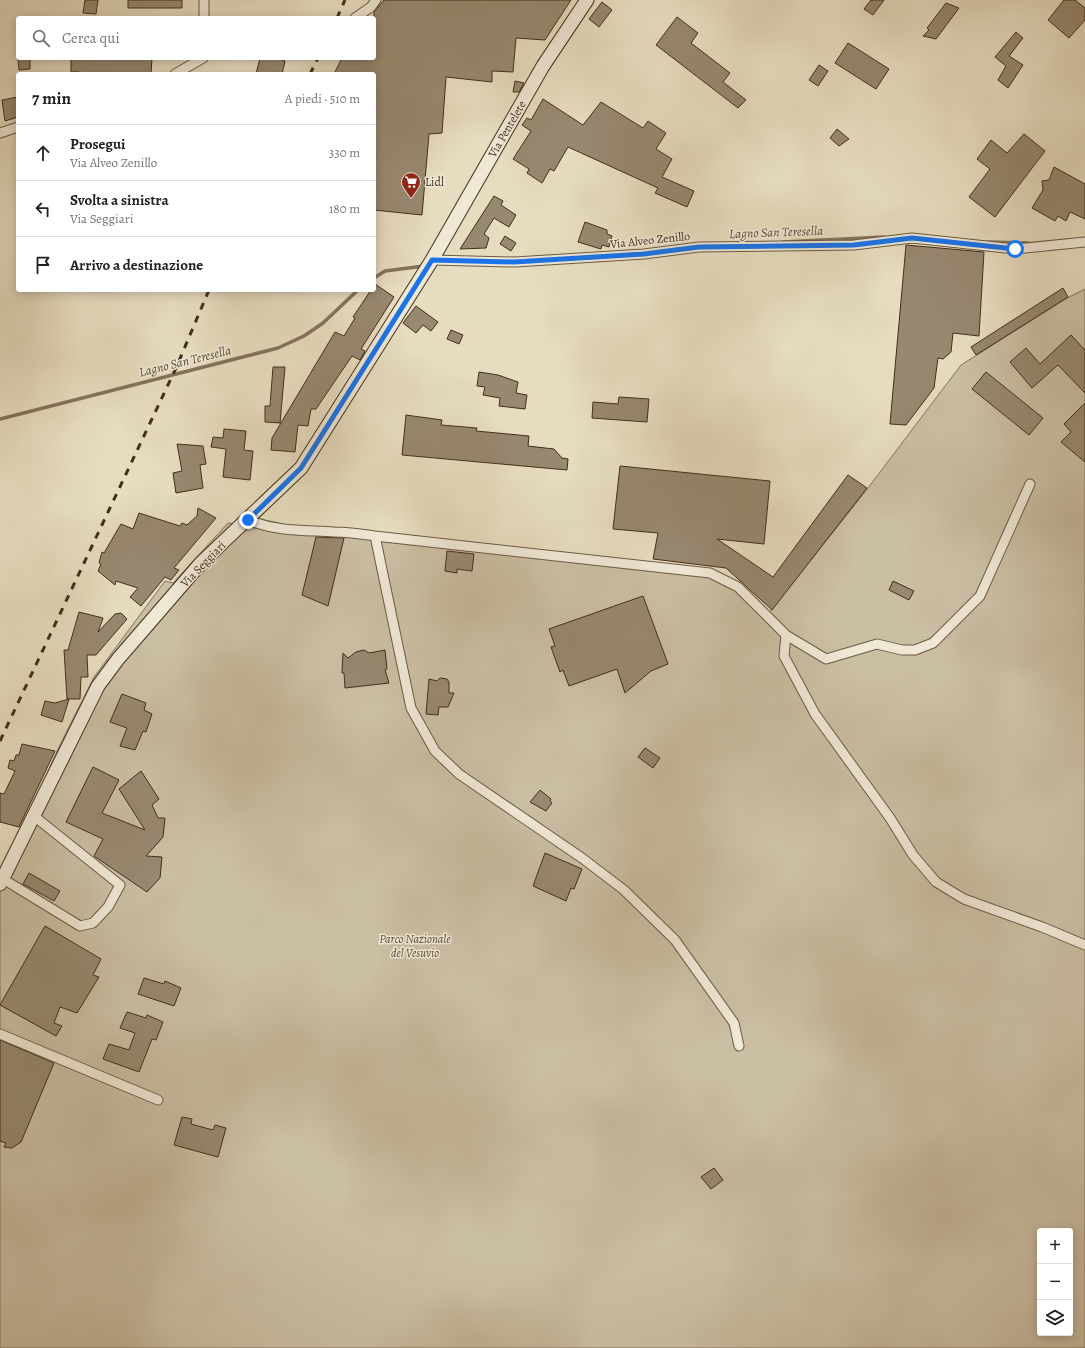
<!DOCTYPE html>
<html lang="it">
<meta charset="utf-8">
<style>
:root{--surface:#fff;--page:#f2f2f2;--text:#202124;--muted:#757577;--line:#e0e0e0}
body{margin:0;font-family:Alegreya,serif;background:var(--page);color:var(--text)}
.controls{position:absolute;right:12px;bottom:12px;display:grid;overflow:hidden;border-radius:4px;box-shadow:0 2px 10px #0003}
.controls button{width:36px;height:36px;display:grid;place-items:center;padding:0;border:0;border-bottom:1px solid var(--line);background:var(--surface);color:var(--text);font:20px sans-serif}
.stop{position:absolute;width:12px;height:12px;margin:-9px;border:3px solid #1a73e8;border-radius:50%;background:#fff}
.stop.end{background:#1a73e8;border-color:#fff;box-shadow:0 1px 4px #0008}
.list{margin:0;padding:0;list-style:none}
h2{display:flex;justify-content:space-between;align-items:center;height:52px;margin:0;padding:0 16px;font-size:17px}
h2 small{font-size:13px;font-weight:400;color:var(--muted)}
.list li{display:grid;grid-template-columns:26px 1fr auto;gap:12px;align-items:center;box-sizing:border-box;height:56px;padding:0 16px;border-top:1px solid var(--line)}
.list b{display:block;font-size:15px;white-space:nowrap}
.list p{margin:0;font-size:13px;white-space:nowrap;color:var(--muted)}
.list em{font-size:13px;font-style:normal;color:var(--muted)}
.icon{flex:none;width:22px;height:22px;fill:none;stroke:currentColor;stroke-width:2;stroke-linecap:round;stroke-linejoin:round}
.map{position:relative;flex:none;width:1085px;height:1348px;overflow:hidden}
.search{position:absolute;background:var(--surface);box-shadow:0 2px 10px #0003;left:16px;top:16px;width:360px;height:44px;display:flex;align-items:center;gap:10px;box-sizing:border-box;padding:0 14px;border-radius:4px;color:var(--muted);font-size:15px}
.panel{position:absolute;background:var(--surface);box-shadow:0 2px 10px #0003;left:16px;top:72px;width:360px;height:220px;border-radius:4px}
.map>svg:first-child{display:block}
.green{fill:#cabea3;stroke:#86765f;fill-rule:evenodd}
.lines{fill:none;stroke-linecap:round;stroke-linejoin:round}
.stream{stroke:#83735c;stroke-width:3.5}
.building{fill:#978870;stroke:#422e1b}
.street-casing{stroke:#6b5a44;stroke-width:11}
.secondary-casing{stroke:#422e1b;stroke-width:15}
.street{stroke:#efe8d5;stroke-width:9}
.secondary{stroke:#efe8d5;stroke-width:13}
.rail{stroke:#422e1b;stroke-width:3;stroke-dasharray:7 7;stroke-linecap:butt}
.route{stroke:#1a73e8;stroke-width:5}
.labels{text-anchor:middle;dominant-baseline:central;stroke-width:3;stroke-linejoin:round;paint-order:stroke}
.street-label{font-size:12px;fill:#422e1b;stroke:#efe8d5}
.poi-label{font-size:12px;fill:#422e1b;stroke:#efe8d5;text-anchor:start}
.park-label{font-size:12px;font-style:italic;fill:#5d4b36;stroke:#efe8d5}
.water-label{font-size:13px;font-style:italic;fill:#5d4b36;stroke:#efe8d5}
</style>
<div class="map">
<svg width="1085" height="1348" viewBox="0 0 1085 1348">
<rect width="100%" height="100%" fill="#e6dcbf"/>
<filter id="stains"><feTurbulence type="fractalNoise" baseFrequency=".005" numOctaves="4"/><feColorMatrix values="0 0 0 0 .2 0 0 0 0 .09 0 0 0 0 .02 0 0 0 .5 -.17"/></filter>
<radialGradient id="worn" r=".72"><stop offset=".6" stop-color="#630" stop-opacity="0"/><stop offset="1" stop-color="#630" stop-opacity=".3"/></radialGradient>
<path class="green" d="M1085,289V1348H0V870L23,830L57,751L94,677L165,581L173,583L228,523L280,533L378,537L725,576L767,615L865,492L961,365L1067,298ZM1040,1231H1070V1333H1040Z"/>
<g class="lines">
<path class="stream" d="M783,242L884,237
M988,242L1028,243
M374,278L385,271L424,266
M0,419L278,348L304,336L323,323L358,290"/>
</g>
<path class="building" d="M85,0H98L96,14L83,13Z
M128,0H182V8H128Z
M384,0H571L545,40L516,38L513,72L492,71V82L446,77L442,133L429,134L422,215L374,210V74H334L342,58H374V12Z
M871,0H884L873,15L864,9Z
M1064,0H1075L1085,8V20L1069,38L1048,20Z
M602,2L612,10L599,27L589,19Z
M946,3L959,8L936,39L923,36L929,30L927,28Z
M677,17L698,33L691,43L730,73L723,82L746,100L738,108L656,45Z
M1016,32L1023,38L1009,56L1023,65L1008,88L998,80L1006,66L995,57Z
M848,43L889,69L876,89L835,63Z
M30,58V69L19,70L18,59Z
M71,58H152L151,74H79V72H71Z
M260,58H283L282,60L285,61L282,74H256Z
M819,65L828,71L818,86L809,80Z
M515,81L524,83L519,92H513Z
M18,97V117L5,121L2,100Z
M543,99L583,125L601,102L643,128L648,121L666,133L656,149L672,159L662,177L694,191L687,207L655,193L658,188L568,147L554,171L550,169L542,183L527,173L529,169L513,159L531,131L522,125L527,118L531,120Z
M837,129L849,139L839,146L830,138Z
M1024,134L1045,151L995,217L969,197L990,169L977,159L991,140L1007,153Z
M1054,167L1085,184V219L1070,212L1066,221L1058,216L1055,221L1032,208L1043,190L1042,181L1049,180Z
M494,196L503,201L501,205L516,215L509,227L494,218L484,234L489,238L486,248L460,249Z
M585,222L607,230V234L612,236L609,247L602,245L601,249L578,242Z
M505,236L516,243L511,251L500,244Z
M906,245L984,252L979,336L953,333L951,352L943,359L938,358L934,388L906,425L890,424Z
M375,284L394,297L361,349L365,351L360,360L352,356L316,409H311L308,426L298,425L295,452L271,450L272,438L335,332L344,336L355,318L353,317L371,290H374Z
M1063,288L1068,297L976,355L971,347Z
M416,306L438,322L431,331L423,325L416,333L403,323Z
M451,330L463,335L459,344L447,339Z
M1071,335L1085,350V393L1058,365L1032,388L1010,362L1026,348L1040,364Z
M273,367H285L280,423L265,422V406H270Z
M479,372L498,375L518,382L516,393L527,395L525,409L499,406L500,398L483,395L485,387L477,386Z
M986,372L1043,418L1029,435L972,389Z
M619,397L649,399L647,422L592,418L593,402L618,404Z
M1085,403V462L1061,442L1071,432L1064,424Z
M406,415L442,420L441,425L477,428L476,431L529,436L528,446L554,449L562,458L568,459L567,470L402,455Z
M224,429L246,431L244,450L253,451L250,480L223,477L226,449L211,447L213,437L223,438Z
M177,444L203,446L206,464L200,465L203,488L176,493L173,473L182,471Z
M620,466L770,481L764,544L717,539L773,577L848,475L867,488L772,610L726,568L653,559L658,533L613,529Z
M198,508L216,518L174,568L179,570L171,580L165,577L141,606L130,597L138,588L116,581L115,585L98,571L101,564L99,563L102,552L104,553L121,524L133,529L139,513L180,526L182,523L187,525L197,516Z
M316,537L344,538L328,606L302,595Z
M447,551L474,554L472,571L457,569V573L445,571Z
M893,581L914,591L909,600L889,590Z
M643,596L668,664L651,671L625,693L617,669L569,686L563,670L560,672L551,647L555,646L549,629Z
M79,612L103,618L98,632L115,614L121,613L127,619L96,655H87L88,677H81L80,699H67L64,650H68Z
M364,650L369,653L385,650L387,669L385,670L389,683L345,688L344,673H342L343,653L348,658L356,652Z
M440,678L447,679L449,682V693H454L448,707H439L438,715L426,714L429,679L437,681Z
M122,694L146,703L144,710L152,714L146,732L143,731L135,750L120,746L127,728L110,722Z
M69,699L62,722L41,715L45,701L55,703Z
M22,744L55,751L19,827L0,822V793L4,794L15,771L8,768L10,760L14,761L16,755H19Z
M645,748L660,758L653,768L638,757Z
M93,767L119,780L102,813L145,830L119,789L141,771L159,799L152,805L158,818H165L163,837L146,856L162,857L160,878L147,892L94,856L103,839L66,822Z
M540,790L551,799L550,801L552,803L546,811L530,802Z
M545,853L582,869L574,889L571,888L566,901L533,886Z
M29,873L60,891L54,901L23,884Z
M45,926L101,959L93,975L99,977L77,1013L60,1007L54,1023L62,1026L56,1036L0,1005Z
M144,978L164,984L165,981L181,988L174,1006L138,994Z
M127,1012L146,1018L147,1015L163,1022L156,1040L152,1039L139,1072L103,1059L109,1044L129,1050L135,1033L120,1028Z
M0,1040L54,1063L21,1142L12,1148L4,1147L6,1143L0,1141Z
M182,1117L192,1119L191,1124L213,1130L215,1125L226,1128L218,1157L174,1145Z
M714,1168L723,1180L711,1189L701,1177Z"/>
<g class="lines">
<defs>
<path id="street" d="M204,18V0
M355,18L371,7L376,0
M175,74L203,58
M0,133L18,127
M432,260L515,262L644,254L699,247L854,245L912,238L1015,249L1085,242
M248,520C279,532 302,530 334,532C347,532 361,534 375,536L710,573L738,587L786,635L826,659L877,644L902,650H915L933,643L980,596L1030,484
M375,536L411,708L435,751L459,774L582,858L624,890L675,940L734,1023L739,1046
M786,635L784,656L815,714L890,818L913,855L936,882L964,899L1042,927L1085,945
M3,879L80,926L93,923L108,907L120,885L34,816
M0,1034L158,1100"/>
<path id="secondary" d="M0,884L98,686L118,659L201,563L301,468L432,260L543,66L587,0"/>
</defs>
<use href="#street" class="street-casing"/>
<use href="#secondary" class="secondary-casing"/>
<use href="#street" class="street"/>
<use href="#secondary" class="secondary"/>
<path class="rail" d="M337,18L345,0
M310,74L318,58
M0,741L176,368L209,290"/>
</g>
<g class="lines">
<path class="route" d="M248,520L301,468L432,260L514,262L644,254L699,247L854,245L912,238L1015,249"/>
</g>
<defs>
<symbol id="supermarket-pin" viewBox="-11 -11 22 30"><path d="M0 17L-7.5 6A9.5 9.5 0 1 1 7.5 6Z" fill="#8f2418" stroke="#efe8d5"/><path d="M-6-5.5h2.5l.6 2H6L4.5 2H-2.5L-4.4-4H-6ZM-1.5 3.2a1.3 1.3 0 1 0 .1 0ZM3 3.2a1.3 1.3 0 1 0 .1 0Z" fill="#fff"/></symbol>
</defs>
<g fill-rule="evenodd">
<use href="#supermarket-pin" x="400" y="171" width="22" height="30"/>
</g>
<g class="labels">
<g class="street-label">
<text transform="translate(507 129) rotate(-60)">Via Pentelete</text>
<text transform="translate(650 240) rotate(-6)">Via Alveo Zenillo</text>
<text transform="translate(203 564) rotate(-46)">Via Seggiari</text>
</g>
<g class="poi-label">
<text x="425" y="182">Lidl</text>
</g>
<g class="park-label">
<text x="415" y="939">Parco Nazionale<tspan x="415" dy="14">del Vesuvio</tspan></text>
</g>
<g class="water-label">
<text transform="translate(776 232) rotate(-2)">Lagno San Teresella</text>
<text transform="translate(185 361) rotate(-14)">Lagno San Teresella</text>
</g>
</g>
<rect width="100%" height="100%" filter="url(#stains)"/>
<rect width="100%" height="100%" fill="url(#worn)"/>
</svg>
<div class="controls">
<button>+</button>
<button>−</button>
<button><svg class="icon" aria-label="layers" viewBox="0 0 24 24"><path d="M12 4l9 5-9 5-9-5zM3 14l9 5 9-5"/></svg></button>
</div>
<div class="stop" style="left:1015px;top:249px"></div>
<div class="stop end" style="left:248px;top:520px"></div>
<div class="search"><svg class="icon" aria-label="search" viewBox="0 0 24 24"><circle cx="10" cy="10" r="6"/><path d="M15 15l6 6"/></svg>Cerca qui</div>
<section class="panel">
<h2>7 min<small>A piedi · 510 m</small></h2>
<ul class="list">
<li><svg class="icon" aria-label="ahead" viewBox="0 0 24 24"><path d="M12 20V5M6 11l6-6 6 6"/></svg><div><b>Prosegui</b><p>Via Alveo Zenillo</p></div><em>330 m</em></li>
<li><svg class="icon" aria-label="left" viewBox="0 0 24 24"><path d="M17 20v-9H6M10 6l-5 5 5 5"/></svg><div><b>Svolta a sinistra</b><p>Via Seggiari</p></div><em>180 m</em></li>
<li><svg class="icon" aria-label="arrive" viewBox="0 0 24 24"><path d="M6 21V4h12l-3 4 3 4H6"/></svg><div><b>Arrivo a destinazione</b></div></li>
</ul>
</section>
</div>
